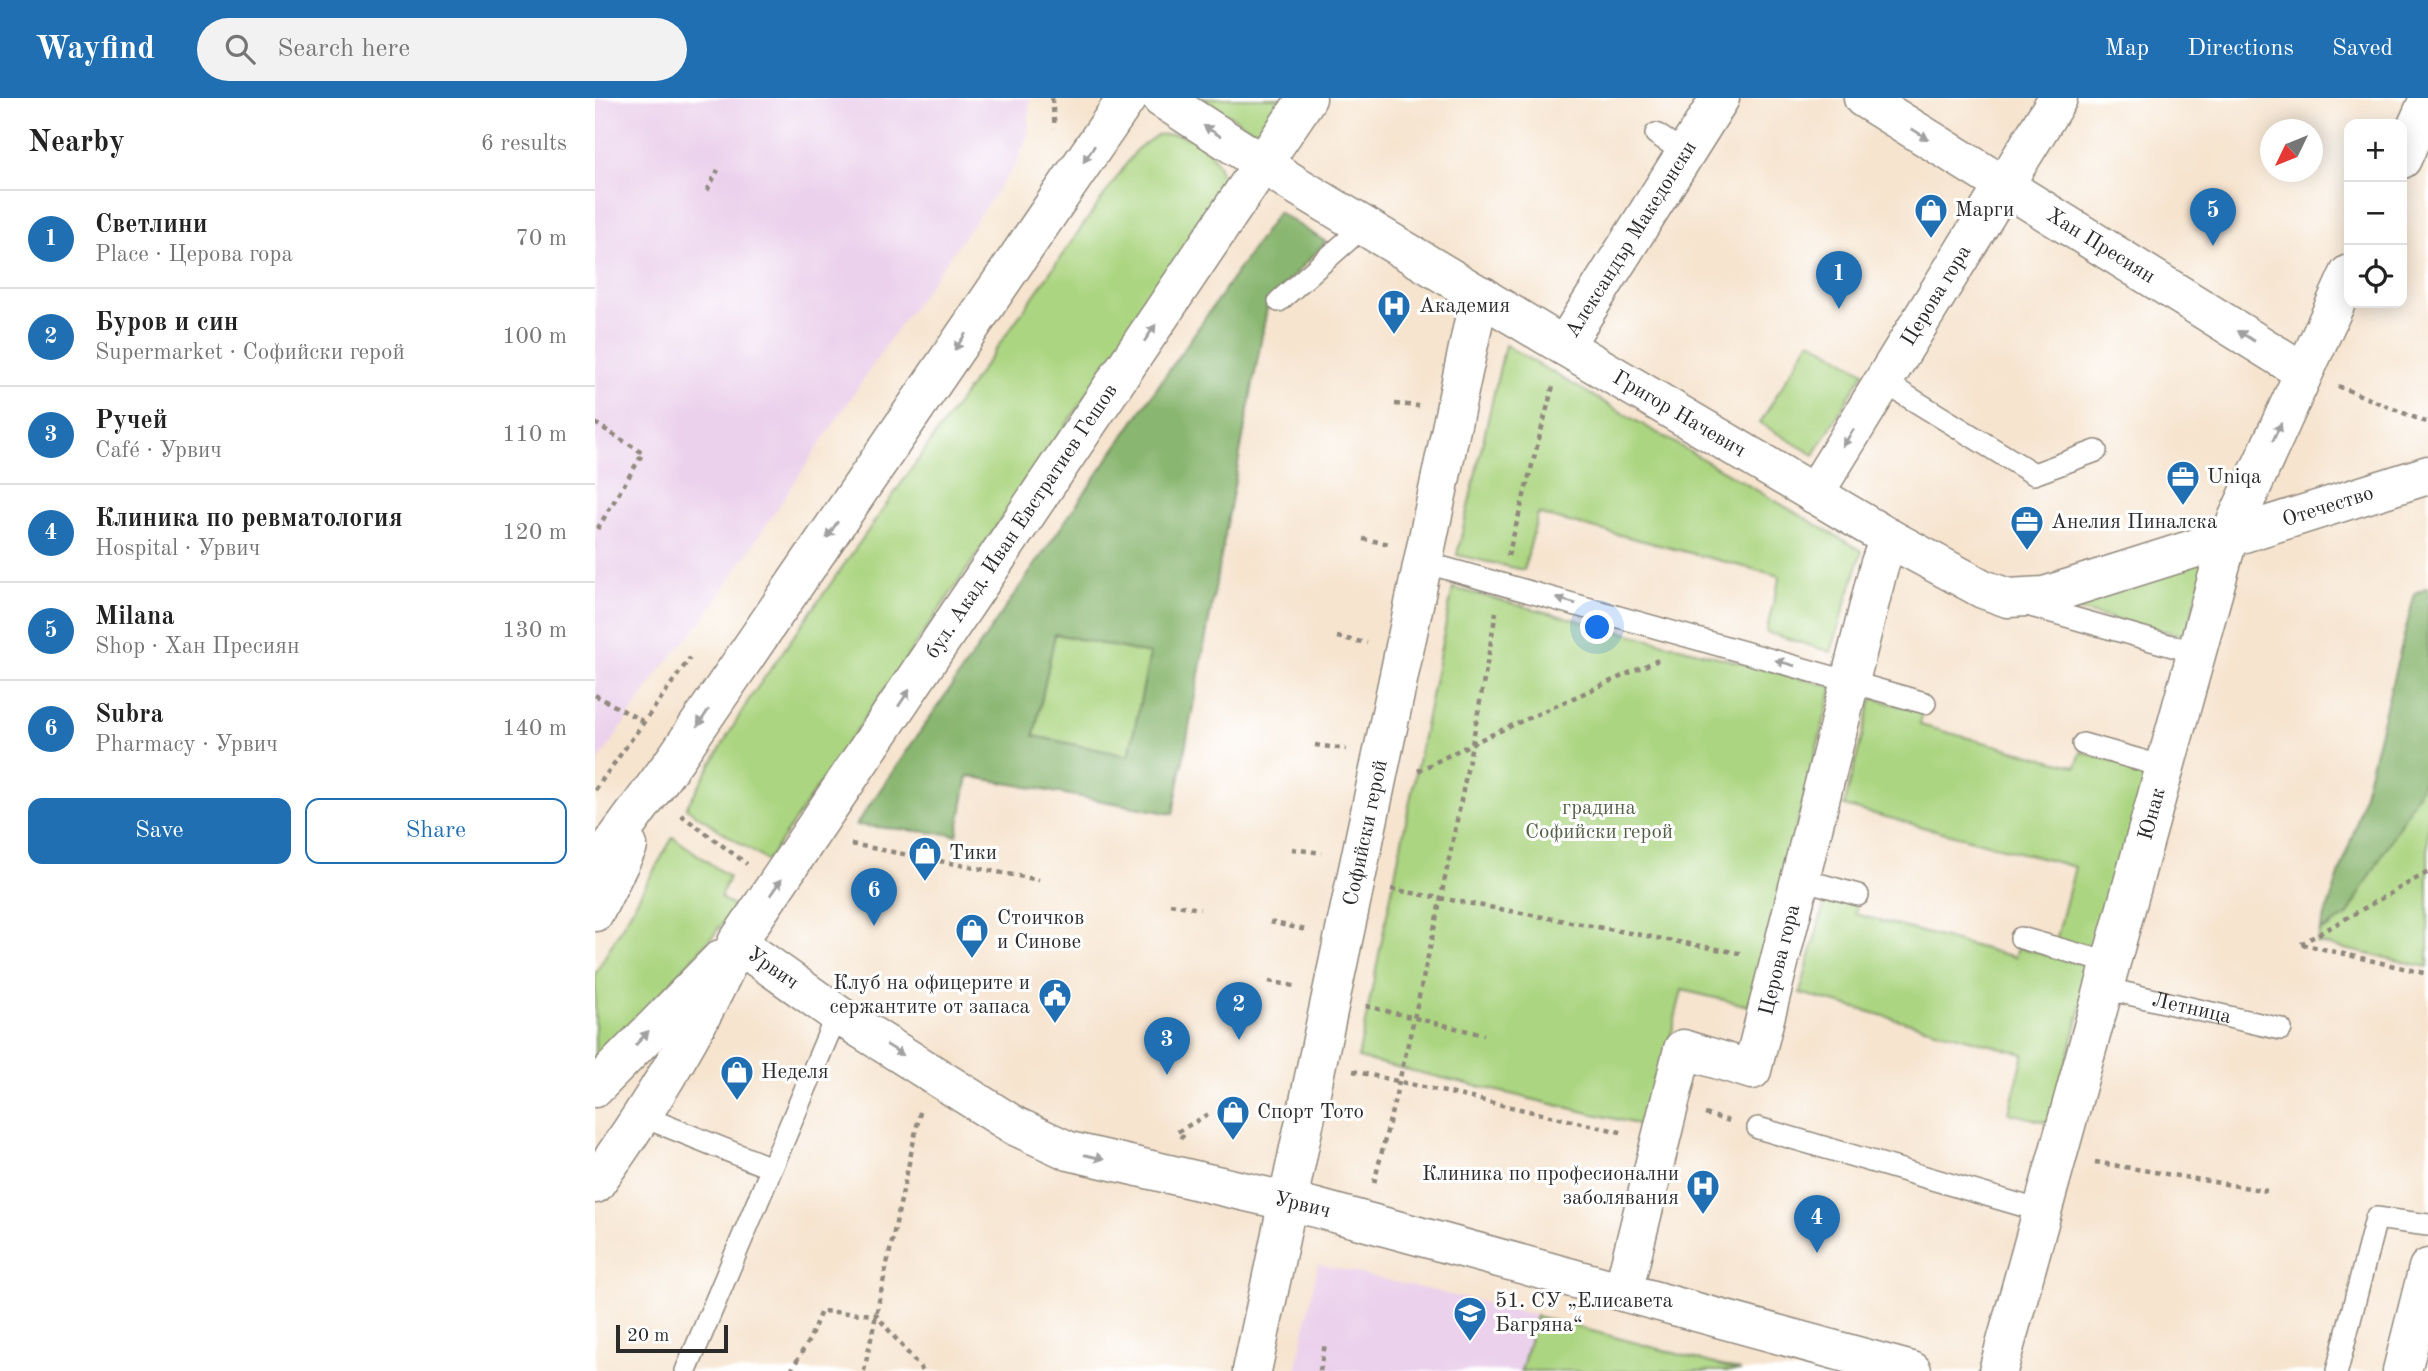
<!DOCTYPE html>
<meta charset="utf-8">
<style>
:root{--surface:#fff;--page:#f2f2f2;--text:#222;--muted:#767676;--line:#e0e0e0;--accent:#1f6fb2}
body{margin:0;font-family:"Old Standard TT",serif;background:var(--page);color:var(--text)}
.controls{position:absolute;right:21px;top:21px;display:grid;overflow:hidden;border-radius:14px;box-shadow:0 4px 18px #0003}
.controls button{width:63px;height:63px;display:grid;place-items:center;padding:0;border:0;border-bottom:2px solid var(--line);background:var(--surface);color:var(--text);font:35px sans-serif}
.compass{position:absolute;left:1665px;top:21px;width:63px;height:63px;border-radius:50%;background:var(--surface);box-shadow:0 4px 18px #0003;rotate:227deg}
.scale{position:absolute;left:21px;bottom:18px;width:112px;box-sizing:border-box;padding-left:7px;border:4px solid #2b2b2b;border-top:0;font-size:19px;line-height:24px;white-space:nowrap;color:#2b2b2b;-webkit-text-stroke:5px #fff;paint-order:stroke}
.you{position:absolute;left:1003px;top:530px;width:24px;height:24px;margin:-18px;border:5px solid #fff;border-radius:50%;background:#1a73e8;box-shadow:0 0 0 10px #1a73e833}
.badge{display:grid;place-items:center;width:46px;height:46px;border-radius:50%;background:var(--accent);color:#fff;font-size:23px;font-weight:700}
.pin{position:absolute;translate:-50% -58px;filter:drop-shadow(0 2px 4px #0008)}
.pin::after{content:'';position:absolute;top:37px;width:24px;height:21px;background:inherit;clip-path:polygon(0 0,100% 0,50% 100%)}
.list{margin:0;padding:0;list-style:none}
h2{display:flex;justify-content:space-between;align-items:center;height:91px;margin:0;padding:0 28px;font-size:30px}
h2 small{font-size:23px;font-weight:400;color:var(--muted)}
.list li{display:grid;grid-template-columns:46px 1fr auto;gap:21px;align-items:center;box-sizing:border-box;height:98px;padding:0 28px;border-top:2px solid var(--line)}
.list b{display:block;font-size:26px;white-space:nowrap}
.list p{margin:0;font-size:23px;white-space:nowrap;color:var(--muted)}
.list em{font-size:23px;font-style:normal;color:var(--muted)}
.actions{display:flex;gap:14px;padding:21px 28px}
.actions a{flex:1;padding:16px 0;border:2px solid var(--accent);border-radius:14px;text-align:center;font-size:24px;color:var(--accent)}
.actions .main{background:var(--accent);color:#fff}
.icon{flex:none;width:38px;height:38px;fill:none;stroke:currentColor;stroke-width:2;stroke-linecap:round;stroke-linejoin:round}
.map{position:relative;flex:none;width:1833px;height:1273px;overflow:hidden}
header{display:flex;align-items:center;gap:42px;box-sizing:border-box;height:98px;padding:0 35px;background:var(--accent);color:#fff}
header strong{font-size:33px}
nav{display:flex;gap:38px;margin-inline-start:auto;font-size:24px}
.search{width:490px;height:63px;background:var(--page);display:flex;align-items:center;gap:18px;box-sizing:border-box;padding:0 24px;border-radius:38px;color:var(--muted);font-size:26px}
main{display:flex}
aside{flex:1;background:var(--surface)}
.map>svg:first-child{display:block}
.built{fill:#ebd1ec}
.green{fill:#acd581;stroke:#6c8056;stroke-width:2}
.forest{fill:#89b66f;stroke:#5a704d;stroke-width:2;fill-rule:evenodd}
.lines{fill:none;stroke-linecap:round;stroke-linejoin:round}
.service-casing{stroke:#90887d;stroke-width:24}
.minor-casing{stroke:#90887d;stroke-width:41}
.tertiary-casing{stroke:#90887d;stroke-width:41}
.primary-casing{stroke:#90887d;stroke-width:41}
.path{stroke:#90887d;stroke-width:4.5;stroke-dasharray:5 5;stroke-linecap:butt}
.service{stroke:#fff;stroke-width:21}
.minor{stroke:#fff;stroke-width:38}
.tertiary{stroke:#fff;stroke-width:38}
.primary{stroke:#fff;stroke-width:38}
.oneway{fill:#a0a0a0}
.labels{text-anchor:middle;dominant-baseline:central;stroke-width:6;stroke-linejoin:round;paint-order:stroke}
.poi-label{font-size:21px;fill:#2b2b2b;stroke:#fff;text-anchor:start}
.street-label{font-size:21px;fill:#2b2b2b;stroke:#fff}
.park-label{font-size:21px;fill:#525e45;stroke:#fff}
</style>
<header>
<strong>Wayfind</strong>
<div class="search"><svg class="icon" aria-label="search" viewBox="0 0 24 24"><circle cx="10" cy="10" r="6"/><path d="M15 15l6 6"/></svg>Search here</div>
<nav><a>Map</a><a>Directions</a><a>Saved</a></nav>
</header>
<main>
<aside>
<h2>Nearby<small>6 results</small></h2>
<ul class="list">
<li><span class="badge">1</span><div><b>Светлини</b><p>Place · Церова гора</p></div><em>70 m</em></li>
<li><span class="badge">2</span><div><b>Буров и син</b><p>Supermarket · Софийски герой</p></div><em>100 m</em></li>
<li><span class="badge">3</span><div><b>Ручей</b><p>Café · Урвич</p></div><em>110 m</em></li>
<li><span class="badge">4</span><div><b>Клиника по ревматология</b><p>Hospital · Урвич</p></div><em>120 m</em></li>
<li><span class="badge">5</span><div><b>Milana</b><p>Shop · Хан Пресиян</p></div><em>130 m</em></li>
<li><span class="badge">6</span><div><b>Subra</b><p>Pharmacy · Урвич</p></div><em>140 m</em></li>
</ul>
<div class="actions"><a class="main">Save</a><a>Share</a></div>
</aside>
<div class="map">
<svg width="1833" height="1273" viewBox="0 0 1833 1273">
<rect width="100%" height="100%" fill="#fff"/>
<filter id="ink" filterUnits="userSpaceOnUse"><feTurbulence type="fractalNoise" baseFrequency=".0143" numOctaves="2"/><feDisplacementMap in="SourceGraphic" scale="14" xChannelSelector="R" yChannelSelector="G"/><feConvolveMatrix kernelMatrix="1 2 1 2 8 2 1 2 1" color-interpolation-filters="sRGB"/></filter>
<filter id="wash" filterUnits="userSpaceOnUse"><feTurbulence type="fractalNoise" baseFrequency=".00686" numOctaves="4" result="noise"/><feDisplacementMap in="SourceGraphic" scale="28" xChannelSelector="R" yChannelSelector="G"/><feGaussianBlur stdDeviation="1.57" result="paint"/><feColorMatrix in="noise" values="0 0 0 0 0 0 0 0 0 0 0 0 0 0 0 0 0 1.4 0 .05"/><feComposite in="paint" operator="in"/></filter>
<g filter="url(#wash)">
<rect width="100%" height="100%" fill="#f6e4cf"/>
<path class="built" d="M0,0H435L433,37L421,66L300,234L107,523L65,572L0,669Z
M723,1166L912,1210L1146,1273H701Z"/>
<path class="green" d="M607,0H690L663,35Z
M580,36C615,43 637,73 622,107L172,763L91,710L153,603L542,51L562,37Z
M1215,242L1269,274L1219,357L1165,325Z
M910,247L1267,453L1236,554L1171,534L1185,478L943,416L929,472L862,457Z
M1612,462L1591,538L1460,507Z
M858,490L1238,589L1154,908L1087,892L1054,1029L763,960Z
M460,536L555,556L534,658L439,638Z
M1277,600L1327,614L1325,627L1481,669L1486,654L1552,671L1504,855L1461,843L1480,769L1249,708Z
M1833,667V869L1722,845L1725,833L1736,829L1824,693Z
M78,739L134,779L125,799L139,809L118,838L0,969V876Z
M1231,799L1262,807L1260,816L1420,859L1423,849L1497,869L1455,1025L1414,1015L1429,956L1205,895Z
M941,1218L1146,1273H926Z"/>
<path class="forest" d="M683,114L731,144L673,205L578,716L373,678L362,737L261,727ZM460,536L555,556L534,658L439,638Z
M1833,489V667L1824,693L1752,818L1725,833L1761,727L1820,495Z"/>
</g>
<g filter="url(#ink)">
<g class="lines">
<defs>
<g id="service">
<path d="M1061,36L1090,55"/>
<path d="M684,203L769,128"/>
<path d="M1289,284L1439,376L1501,353"/>
<path d="M828,464L1330,605"/>
<path d="M1432,507L1602,555"/>
<path d="M1488,646L1570,669"/>
<path d="M1206,781L1263,797"/>
<path d="M1426,840L1515,865"/>
<path id="s1" d="M1508,890L1686,931"/>
<path d="M49,1019L176,1070"/>
<path d="M1163,1030L1446,1113"/>
<path d="M91,1273L242,916"/>
<path d="M1742,1273L1781,1120L1833,1127"/>
</g>
<g id="minor">
<path id="s2" d="M1268,0L1709,274"/>
<path d="M1807,61L1833,3"/>
<path id="s3" d="M969,248L1125,0"/>
<path id="s4" d="M1219,396L1463,0"/>
<path id="s5" d="M142,845L242,916L420,1028L474,1053L721,1110L1317,1273"/>
<path id="s6" d="M1028,1194L1088,951L1157,972L1284,468L1294,440"/>
<path id="s7" d="M657,1273L879,222L888,198"/>
<path id="s8" d="M1403,1273L1633,441L1754,176"/>
<path d="M1807,1273L1833,1170"/>
</g>
<g id="tertiary">
<path id="s9" d="M566,0L699,86L969,248L1294,440L1388,491L1413,500L1449,498L1833,377"/>
</g>
<g id="primary">
<path d="M0,770L81,660L532,0"/>
<path d="M0,814L33,748"/>
<path d="M0,990L126,861"/>
<path id="s10" d="M0,1086C55,1009 104,931 142,845L712,0"/>
</g>
</defs>
<use href="#service" class="service-casing"/>
<use href="#minor" class="minor-casing"/>
<use href="#tertiary" class="tertiary-casing"/>
<use href="#primary" class="primary-casing"/>
<path class="path" d="M457,0L460,30
M112,93L123,72
M1743,288L1833,325
M800,306L824,308
M0,325L48,355L0,435
M768,441L795,446
M913,458L959,284
M742,539L772,545
M0,597L47,623
M720,647L751,651
M823,673L878,645L1063,562
M0,692L95,560
M86,717L152,766
M256,746L444,782
M697,751L727,755
M796,791L1149,856
M575,806L605,811
M675,824L711,832
M1706,846L1833,774
M1707,846L1833,876
M674,883L699,888
M771,908L889,937
M758,973L1030,1035
M1110,1016L1135,1023
M589,1040L582,1034L614,1016
M1500,1064L1672,1093
M779,1085C827,896 868,706 901,514
M196,1273L215,1240L226,1213L281,1217L328,1273
M269,1273L325,1014
M725,1273L730,1246"/>
<use href="#service" class="service"/>
<use href="#minor" class="minor"/>
<use href="#tertiary" class="tertiary"/>
<use href="#primary" class="primary"/>
</g>
<defs><path id="oneway-solid" d="M-6-.8H1V-3.2L6.5 0L1 3.2V.8H-6Z" transform="scale(1.75)"/></defs>
<g class="oneway">
<use href="#oneway-solid" transform="translate(617 33) rotate(-148)"/>
<use href="#oneway-solid" transform="translate(1325 36) rotate(32)"/>
<use href="#oneway-solid" transform="translate(494 56) rotate(124)"/>
<use href="#oneway-solid" transform="translate(555 235) rotate(-56)"/>
<use href="#oneway-solid" transform="translate(1651 238) rotate(-148)"/>
<use href="#oneway-solid" transform="translate(365 244) rotate(124)"/>
<use href="#oneway-solid" transform="translate(1682 334) rotate(-65)"/>
<use href="#oneway-solid" transform="translate(1253 340) rotate(123)"/>
<use href="#oneway-solid" transform="translate(237 432) rotate(124)"/>
<use href="#oneway-solid" transform="translate(971 503) rotate(-164)"/>
<use href="#oneway-solid" transform="translate(1190 565) rotate(-164)"/>
<use href="#oneway-solid" transform="translate(309 600) rotate(-56)"/>
<use href="#oneway-solid" transform="translate(108 620) rotate(124)"/>
<use href="#oneway-solid" transform="translate(181 789) rotate(-55)"/>
<use href="#oneway-solid" transform="translate(47 940) rotate(-47)"/>
<use href="#oneway-solid" transform="translate(300 952) rotate(32)"/>
<use href="#oneway-solid" transform="translate(499 1059) rotate(13)"/>
</g>
</g>
<defs>
<symbol id="shop-pin" viewBox="-11 -11 22 30"><path d="M0 17L-7.5 6A9.5 9.5 0 1 1 7.5 6Z" fill="#1f6fb2" stroke="#fff"/><path d="M-5-2.5h2.3a2.7 3.5 0 0 1 5.4 0H5L5.5 6h-11ZM-1.5-2.5h3a1.5 2.3 0 0 0-3 0Z" fill="#fff"/></symbol>
<symbol id="hospital-pin" viewBox="-11 -11 22 30"><path d="M0 17L-7.5 6A9.5 9.5 0 1 1 7.5 6Z" fill="#1f6fb2" stroke="#fff"/><path d="M-5-5h3v3.5h4V-5h3V5h-3V1.5h-4V5h-3Z" fill="#fff"/></symbol>
<symbol id="office-pin" viewBox="-11 -11 22 30"><path d="M0 17L-7.5 6A9.5 9.5 0 1 1 7.5 6Z" fill="#1f6fb2" stroke="#fff"/><path d="M-6-3h4V-5.5h4V-3h4V5H-6ZM-1-4.5V-3h2v-1.5ZM-6 0V1H6V0Z" fill="#fff"/></symbol>
<symbol id="civic-pin" viewBox="-11 -11 22 30"><path d="M0 17L-7.5 6A9.5 9.5 0 1 1 7.5 6Z" fill="#1f6fb2" stroke="#fff"/><path d="M-.6-6.5H3V-4.5H.6V-3L4-1V1h2V6H-6V1h2V-1L-.6-3ZM-1.2 2.5V6h2.4V2.5Z" fill="#fff"/></symbol>
<symbol id="school-pin" viewBox="-11 -11 22 30"><path d="M0 17L-7.5 6A9.5 9.5 0 1 1 7.5 6Z" fill="#1f6fb2" stroke="#fff"/><path d="M0-5L7-2L0 1L-7-2ZM-4 1L0 2.5L4 1V4Q0 6-4 4Z" fill="#fff"/></symbol>
</defs>
<g fill-rule="evenodd">
<use href="#shop-pin" x="1317" y="93" width="38" height="52"/>
<use href="#hospital-pin" x="780" y="189" width="38" height="52"/>
<use href="#office-pin" x="1569" y="360" width="38" height="52"/>
<use href="#office-pin" x="1413" y="405" width="38" height="52"/>
<use href="#shop-pin" x="311" y="736" width="38" height="52"/>
<use href="#shop-pin" x="358" y="813" width="38" height="52"/>
<use href="#civic-pin" x="441" y="878" width="38" height="52"/>
<use href="#shop-pin" x="123" y="955" width="38" height="52"/>
<use href="#shop-pin" x="619" y="995" width="38" height="52"/>
<use href="#hospital-pin" x="1089" y="1069" width="38" height="52"/>
<use href="#school-pin" x="856" y="1196" width="38" height="52"/>
</g>
<g class="labels">
<g class="poi-label">
<text x="1360" y="112">Марги</text>
<text x="824" y="208">Академия</text>
<text x="1612" y="379">Uniqa</text>
<text x="1456" y="424">Анелия Пиналска</text>
<text x="354" y="755">Тики</text>
<text x="402" y="820">Стоичков<tspan x="402" dy="24">и Синове</tspan></text>
<text x="435" y="885" text-anchor="end">Клуб на офицерите и<tspan x="435" dy="24">сержантите от запаса</tspan></text>
<text x="166" y="974">Неделя</text>
<text x="662" y="1014">Спорт Тото</text>
<text x="1084" y="1076" text-anchor="end">Клиника по професионални<tspan x="1084" dy="24">заболявания</tspan></text>
<text x="900" y="1203">51. СУ „Елисавета<tspan x="900" dy="24">Багряна“</tspan></text>
</g>
<g class="street-label">
<text stroke="none"><textPath href="#s3" startOffset="126">Александър Македонски</textPath></text>
<text stroke="none"><textPath href="#s2" startOffset="280">Хан Пресиян</textPath></text>
<text stroke="none"><textPath href="#s4" startOffset="233">Церова гора</textPath></text>
<text stroke="none"><textPath href="#s9" startOffset="607">Григор Начевич</textPath></text>
<text stroke="none"><textPath href="#s9" startOffset="1318">Отечество</textPath></text>
<text stroke="none"><textPath href="#s10" startOffset="789">бул. Акад. Иван Евстратиев Гешов</textPath></text>
<text stroke="none"><textPath href="#s8" startOffset="578">Юнак</textPath></text>
<text stroke="none"><textPath href="#s7" startOffset="550">Софийски герой</textPath></text>
<text stroke="none"><textPath href="#s6" startOffset="436">Церова гора</textPath></text>
<text stroke="none"><textPath href="#s5" startOffset="44">Урвич</textPath></text>
<text stroke="none"><textPath href="#s1" startOffset="91">Летница</textPath></text>
<text stroke="none"><textPath href="#s5" startOffset="632">Урвич</textPath></text>
</g>
<g class="park-label">
<text x="1004" y="710">градина<tspan x="1004" dy="24">Софийски герой</tspan></text>
</g>
</g>
</svg>
<div class="controls">
<button>+</button>
<button>−</button>
<button><svg class="icon" aria-label="locate" viewBox="0 0 24 24"><circle cx="12" cy="12" r="6"/><path d="M12 2v4M12 18v4M2 12h4M18 12h4"/></svg></button>
</div>
<svg class="compass" viewBox="-18 -18 36 36"><path d="M0-13l5 13h-10z" fill="#e53935"/><path d="M0 13l5-13h-10z" fill="#767676"/></svg>
<div class="scale">20 m</div>
<div class="you"></div>
<div class="pin badge" style="left:1244px;top:211px">1</div>
<div class="pin badge" style="left:644px;top:942px">2</div>
<div class="pin badge" style="left:572px;top:977px">3</div>
<div class="pin badge" style="left:1222px;top:1155px">4</div>
<div class="pin badge" style="left:1618px;top:148px">5</div>
<div class="pin badge" style="left:279px;top:828px">6</div>
</div>
</main>
